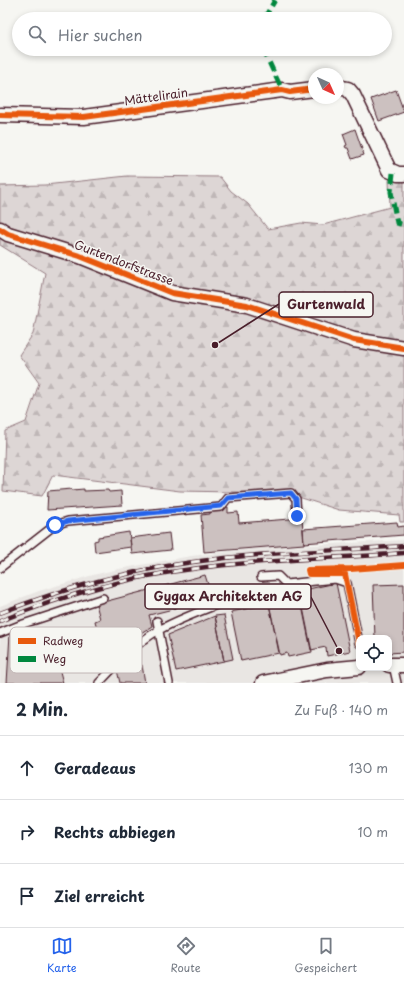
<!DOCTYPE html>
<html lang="de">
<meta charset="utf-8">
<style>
:root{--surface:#fff;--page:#f6f6f7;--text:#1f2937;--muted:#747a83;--line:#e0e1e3;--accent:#2563eb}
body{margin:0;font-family:"Playpen Sans",sans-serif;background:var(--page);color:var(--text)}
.controls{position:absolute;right:12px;bottom:12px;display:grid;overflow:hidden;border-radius:8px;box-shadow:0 2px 6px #0003}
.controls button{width:36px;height:36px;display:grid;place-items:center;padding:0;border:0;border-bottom:1px solid var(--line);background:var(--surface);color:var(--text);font:20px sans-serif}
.compass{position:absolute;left:308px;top:68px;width:36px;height:36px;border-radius:50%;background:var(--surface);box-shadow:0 2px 6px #0003;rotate:135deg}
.stop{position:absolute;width:12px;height:12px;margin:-9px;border:3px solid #2563eb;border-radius:50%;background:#fff}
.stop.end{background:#2563eb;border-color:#fff;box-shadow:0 1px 4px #0008}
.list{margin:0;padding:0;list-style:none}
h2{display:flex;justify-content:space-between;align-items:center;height:52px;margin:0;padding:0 16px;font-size:17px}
h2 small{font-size:13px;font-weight:400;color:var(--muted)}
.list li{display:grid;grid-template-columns:26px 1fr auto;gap:12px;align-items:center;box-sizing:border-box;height:64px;padding:0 16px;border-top:1px solid var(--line)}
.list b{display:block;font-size:15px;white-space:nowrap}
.list em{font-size:13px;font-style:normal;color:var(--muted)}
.icon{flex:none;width:22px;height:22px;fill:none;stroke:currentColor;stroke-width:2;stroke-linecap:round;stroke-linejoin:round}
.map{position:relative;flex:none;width:404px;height:683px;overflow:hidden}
.search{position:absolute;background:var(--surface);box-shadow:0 2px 6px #0003;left:12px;right:12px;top:12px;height:44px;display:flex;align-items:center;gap:10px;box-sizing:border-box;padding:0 14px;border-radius:22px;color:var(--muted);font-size:15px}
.sheet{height:244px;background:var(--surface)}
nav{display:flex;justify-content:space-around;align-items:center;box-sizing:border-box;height:56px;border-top:1px solid var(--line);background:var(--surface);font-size:11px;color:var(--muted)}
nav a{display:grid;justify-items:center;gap:2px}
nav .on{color:var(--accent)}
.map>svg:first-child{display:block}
.built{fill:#e9e6e3;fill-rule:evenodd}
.forest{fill:url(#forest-firs);stroke:#947a80}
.building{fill:#ccc1c0;stroke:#4a1f2b}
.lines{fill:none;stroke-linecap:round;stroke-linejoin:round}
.lane-casing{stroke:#4a1f2b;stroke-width:10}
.street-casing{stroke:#4a1f2b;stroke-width:17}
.lane{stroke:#f6f6f2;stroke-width:7}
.street{stroke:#f6f6f2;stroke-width:14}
.rail-casing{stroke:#4a1f2b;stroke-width:4.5}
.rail{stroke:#f6f6f2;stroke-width:3;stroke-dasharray:9;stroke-linecap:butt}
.quiet{stroke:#00873e;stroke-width:5;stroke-dasharray:10 5;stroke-linecap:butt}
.cycleway-casing{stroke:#f6f6f2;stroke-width:8}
.cycleway{stroke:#e8590c;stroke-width:6}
.route{stroke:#2563eb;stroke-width:5}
.labels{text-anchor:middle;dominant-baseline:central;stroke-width:3;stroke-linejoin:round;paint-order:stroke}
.street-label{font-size:12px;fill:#4a1f2b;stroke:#f6f6f2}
.key{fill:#f6f6f2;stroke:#c2b6b6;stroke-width:1}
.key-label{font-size:11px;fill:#4a1f2b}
.leader{fill:none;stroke:#4a1f2b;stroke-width:1.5}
.callout-dot{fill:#4a1f2b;stroke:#f6f6f2;stroke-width:1.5}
.callout{fill:#f6f6f2;stroke:#4a1f2b;stroke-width:1.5}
.callout-label{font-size:13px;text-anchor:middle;font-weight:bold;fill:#4a1f2b}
</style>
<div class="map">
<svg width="404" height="683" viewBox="0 0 404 683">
<defs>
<pattern id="forest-firs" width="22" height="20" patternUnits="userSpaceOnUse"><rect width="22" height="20" fill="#ddd6d5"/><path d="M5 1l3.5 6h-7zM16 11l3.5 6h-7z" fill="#bfb7b7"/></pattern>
</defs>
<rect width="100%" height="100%" fill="#f6f6f2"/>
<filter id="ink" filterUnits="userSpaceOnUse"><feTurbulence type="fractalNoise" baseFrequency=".025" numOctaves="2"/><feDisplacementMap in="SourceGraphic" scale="8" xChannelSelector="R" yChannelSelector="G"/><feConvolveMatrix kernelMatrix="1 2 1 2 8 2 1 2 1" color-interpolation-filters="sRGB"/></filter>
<g filter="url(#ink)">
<path class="built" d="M404,540V683H0V606L39,591L93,575L119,569L191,556L260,548ZM359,638H389V668H359Z"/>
<path class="forest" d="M127,176L220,177L231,191L248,204L268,229L301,223L323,225L390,207L389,180L404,176V522H400L399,515L339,510L286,493L180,491L53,475L42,496L3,491L5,431L26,422L39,383L19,355L33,334L45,273L0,245V186L45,185Z"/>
<path class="building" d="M396,90L404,112L379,121L371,99Z
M355,129L364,155L352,159L348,148H346L345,146L347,145L343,134Z
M72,489V490L84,489V491L108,490L109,492L121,491L122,505L47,510L48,491Z
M228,507V513L238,512L239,523L302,518L304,544L204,552L201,515L210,514V509Z
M397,522L398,527L404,526V535L304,543L303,529Z
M129,532L131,547L95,552L94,541L98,540V537Z
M169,533L171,550L132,554L130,538Z
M205,575L210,591L192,596V599L173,609L149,615L152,626L123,644V642L102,647L95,621L100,619L96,604Z
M336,583L350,651L327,656L326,647L311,650L299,591Z
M404,584V652L389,653V638H375L373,585Z
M300,593L312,652L288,657L287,653L280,655L269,604L277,602L276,598Z
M269,604L279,653L241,661L231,612Z
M224,615L233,659L224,661L215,616Z
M215,616L224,661L176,671L168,635Z
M10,634L34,635L31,671L58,664L63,683H7Z
M142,665L145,683H120L117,670Z"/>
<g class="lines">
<defs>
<path id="lane" d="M0,568L55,525L68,521L221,507L228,498L291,493L296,499L297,516
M261,577L278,576L286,584L335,579L347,583L359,643
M157,621L169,683
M0,633L20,625L103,598
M393,665L397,683
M99,683C117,664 136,643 159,630C188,614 221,604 251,592"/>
<path id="street" d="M338,87L348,89L353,95L389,170L398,174H404
M0,115L84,117L282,90L290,92L314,89
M0,229L8,234L80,256L172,293L247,305L354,340L404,348
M389,665H404
M263,683L327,670L359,667"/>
</defs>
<use href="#lane" class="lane-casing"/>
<use href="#street" class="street-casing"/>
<use href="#lane" class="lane"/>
<use href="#street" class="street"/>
<defs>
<path id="rail" d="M0,613C62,589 126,571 193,562C263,552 334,551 404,546
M0,621C62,596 126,577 192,569C263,559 333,559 404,553"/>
</defs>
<use href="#rail" class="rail-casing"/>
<use href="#rail" class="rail"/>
<path class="quiet" d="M264,19L275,0
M263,49L282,90
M393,173L391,192L397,223L404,225"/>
<defs>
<path id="cycleway" d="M0,115L84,117L282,90L290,92L314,89
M0,229L8,234L80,256L172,293L247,305L354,340L404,348
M359,643L345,574H309L308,570L351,569L404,565"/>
</defs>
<use href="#cycleway" class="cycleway-casing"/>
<use href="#cycleway" class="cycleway"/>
</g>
</g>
<g class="lines" filter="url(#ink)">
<path class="route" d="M55,525L68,521L221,506L228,498L291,493L296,499L297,516"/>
</g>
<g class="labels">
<g class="street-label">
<text transform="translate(156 96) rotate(-8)">Mättelirain</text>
<text transform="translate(124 262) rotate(21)">Gurtendorfstrasse</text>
</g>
</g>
<rect x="10" y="627" width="132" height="46" rx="6" class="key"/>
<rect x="18" y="638" width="18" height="6" fill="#e8590c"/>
<rect x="18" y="656" width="18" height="6" fill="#00873e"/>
<g class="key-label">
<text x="43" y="645">Radweg</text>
<text x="43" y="663">Weg</text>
</g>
<path class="leader" d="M215 345L279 304M339 651L311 597"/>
<g class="callout-dot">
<circle cx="215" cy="345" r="4"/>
<circle cx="339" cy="651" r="4"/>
</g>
<g class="callout">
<rect x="279" y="292" width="94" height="25" rx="4"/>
<rect x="145" y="584" width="166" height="25" rx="4"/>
</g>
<g class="callout-label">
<text x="326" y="309">Gurtenwald</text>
<text x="228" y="601">Gygax Architekten AG</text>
</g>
</svg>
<div class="controls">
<button><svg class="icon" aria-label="locate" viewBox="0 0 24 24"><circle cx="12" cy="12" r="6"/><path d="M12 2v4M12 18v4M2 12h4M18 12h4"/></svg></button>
</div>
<svg class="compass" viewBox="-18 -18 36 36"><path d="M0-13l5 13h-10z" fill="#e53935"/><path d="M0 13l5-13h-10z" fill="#747a83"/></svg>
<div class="stop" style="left:55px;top:525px"></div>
<div class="stop end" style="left:297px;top:516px"></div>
<div class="search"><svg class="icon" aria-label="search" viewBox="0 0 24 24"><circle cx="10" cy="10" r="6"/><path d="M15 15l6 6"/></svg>Hier suchen</div>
</div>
<section class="sheet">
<h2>2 Min.<small>Zu Fuß · 140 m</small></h2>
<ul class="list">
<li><svg class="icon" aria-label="ahead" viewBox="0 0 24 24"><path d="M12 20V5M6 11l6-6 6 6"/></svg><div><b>Geradeaus</b></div><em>130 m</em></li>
<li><svg class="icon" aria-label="right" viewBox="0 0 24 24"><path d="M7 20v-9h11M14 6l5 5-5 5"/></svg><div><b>Rechts abbiegen</b></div><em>10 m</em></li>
<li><svg class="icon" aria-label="arrive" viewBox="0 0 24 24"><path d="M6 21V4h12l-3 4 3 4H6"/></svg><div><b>Ziel erreicht</b></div></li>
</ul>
</section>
<nav>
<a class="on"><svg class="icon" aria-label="map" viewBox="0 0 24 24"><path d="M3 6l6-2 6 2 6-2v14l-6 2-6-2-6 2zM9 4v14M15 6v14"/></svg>Karte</a>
<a><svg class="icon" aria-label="directions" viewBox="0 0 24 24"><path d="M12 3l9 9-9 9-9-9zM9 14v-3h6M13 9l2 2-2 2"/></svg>Route</a>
<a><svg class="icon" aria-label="saved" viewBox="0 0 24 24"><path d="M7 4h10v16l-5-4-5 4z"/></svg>Gespeichert</a>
</nav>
